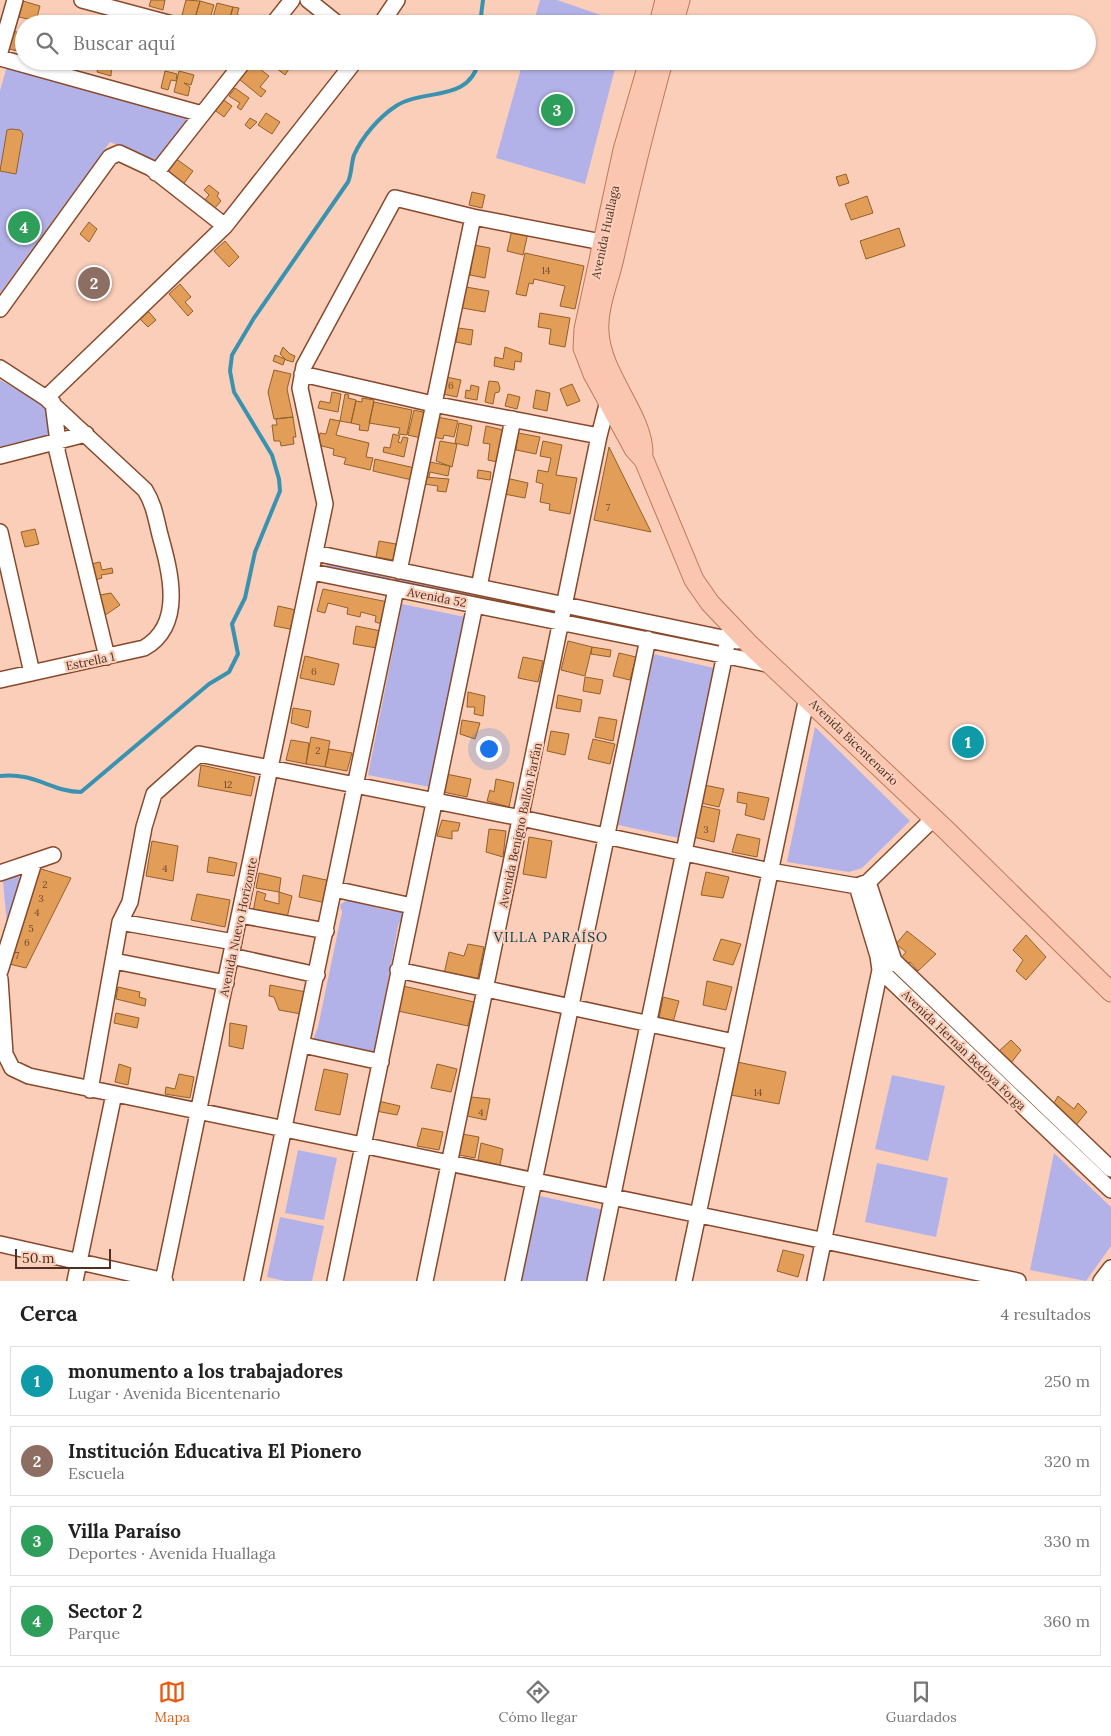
<!DOCTYPE html>
<html lang="es">
<meta charset="utf-8">
<style>
:root{--surface:#fff;--page:#f6f6f6;--text:#222;--muted:#767676;--line:#e0e0e0;--accent:#ea580c}
body{margin:0;font-family:Lora,serif;background:var(--page);color:var(--text)}
.scale{position:absolute;left:15px;bottom:12px;width:96px;box-sizing:border-box;padding-left:5px;border:2px solid #4e3124;border-top:0;font-size:14px;line-height:18px;white-space:nowrap;color:#4e3124;-webkit-text-stroke:4px #fbceba;paint-order:stroke}
.you{position:absolute;left:488px;top:748px;width:18px;height:18px;margin:-12px;border:4px solid #fff;border-radius:50%;background:#1a73e8;box-shadow:0 0 0 8px #1a73e833}
.badge{display:grid;place-items:center;width:32px;height:32px;border-radius:50%;background:var(--accent);color:#fff;font-size:16px;font-weight:700}
.pin{position:absolute;translate:-50% -50%;border:2px solid #fff;box-shadow:0 1px 5px #0006}
.list{margin:0;padding:0;list-style:none}
h2{display:flex;justify-content:space-between;align-items:center;height:65px;margin:0;padding:0 20px;font-size:21px}
h2 small{font-size:16px;font-weight:400;color:var(--muted)}
.list li{display:grid;grid-template-columns:32px 1fr auto;gap:15px;align-items:center;box-sizing:border-box;height:70px;margin:0 10px 10px;padding:0 10px;border:1px solid var(--line);border-radius:0px}
.list b{display:block;font-size:19px;white-space:nowrap}
.list p{margin:0;font-size:16px;white-space:nowrap;color:var(--muted)}
.list em{font-size:16px;font-style:normal;color:var(--muted)}
.icon{flex:none;width:28px;height:28px;fill:none;stroke:currentColor;stroke-width:2;stroke-linecap:round;stroke-linejoin:round}
.map{position:relative;flex:none;width:1111px;height:1281px;overflow:hidden}
.search{position:absolute;background:var(--surface);box-shadow:0 1px 4px #0004;left:15px;right:15px;top:15px;height:55px;display:flex;align-items:center;gap:12px;box-sizing:border-box;padding:0 18px;border-radius:28px;color:var(--muted);font-size:19px}
.sheet{height:385px;background:var(--surface)}
nav{display:flex;justify-content:space-around;align-items:center;box-sizing:border-box;height:70px;border-top:1px solid var(--line);background:var(--surface);font-size:14px;color:var(--muted)}
nav a{display:grid;justify-items:center;gap:2px}
nav .on{color:var(--accent)}
.map>svg:first-child{display:block}
.green{fill:#b3b2e8}
.lines{fill:none;stroke-linecap:round;stroke-linejoin:round}
.stream{stroke:#3a92b1;stroke-width:4}
.building{fill:#e29e58;stroke:#936029}
.minor-casing{stroke:#88492b;stroke-width:18}
.major-casing{stroke:#bc795b;stroke-width:21}
.minor{stroke:#fff;stroke-width:15}
.major{stroke:#fbc6af;stroke-width:19}
.labels{text-anchor:middle;dominant-baseline:central;stroke-width:4.5;stroke-linejoin:round;paint-order:stroke}
.number-label{font-size:10px;fill:#734c31}
.street-label{font-size:12px;fill:#4e3124;stroke:#fbceba}
.neighbourhood-label{font-size:14px;letter-spacing:1px;fill:#033b4b;stroke:#fbceba}
</style>
<div class="map">
<svg width="1111" height="1281" viewBox="0 0 1111 1281">
<rect width="100%" height="100%" fill="#fbceba"/>
<path class="green" d="M540,0H557L627,24H533Z
M523,61H617L585,184L496,158Z
M7,66L183,116L188,121L158,161L110,142L0,293V91Z
M0,380L27,395L47,410L50,436L0,449Z
M327,562L390,575L389,582L326,568Z
M395,576L471,592L469,598L394,583Z
M475,593L547,607L546,613L473,599Z
M402,604L465,617L430,787L368,775Z
M580,613L708,641L706,647L579,619Z
M653,654L714,668L679,838L618,825Z
M815,727L910,821L862,868L849,872L787,862Z
M16,875L22,879L7,924L3,882L5,878Z
M347,900L390,911L392,909L401,911L403,916L398,926L375,1050L372,1053L315,1041L314,1037L318,1027L342,912L340,905Z
M892,1075L945,1086L928,1161L875,1149Z
M298,1150L337,1158L324,1220L285,1213Z
M1054,1153L1111,1207V1246L1086,1281L1030,1270Z
M877,1163L948,1178L936,1237L865,1222Z
M540,1196L604,1210L589,1281H521Z
M280,1217L324,1226L312,1281H285L267,1277Z"/>
<g class="lines">
<path class="stream" d="M480,24L483,0
M0,776C35,772 52,792 81,792L209,684L229,672L238,654L232,624L245,598L255,552L280,491L279,479L272,455L234,392L230,371L232,355L254,318L348,182C352,173 351,164 354,155C362,137 379,117 396,106C424,88 469,103 479,61"/>
</g>
<path class="building" d="M151,0H165L163,10L149,6Z
M186,0L200,1L195,18L182,15Z
M23,1L40,6L36,21L19,17Z
M200,1L214,5L209,22L195,18Z
M217,3L233,7L228,24H211Z
M233,7L239,8L237,15L244,16L243,24H233V21H229Z
M13,31L24,34L23,52L9,49Z
M100,61H112L111,76L97,72Z
M252,63L269,76L260,87L266,91L261,97L239,79Z
M280,63L289,69L285,75L276,68Z
M165,71L177,74L176,81L171,80L168,90L161,88Z
M179,71L194,75L191,85L184,83L190,87L188,96L174,92Z
M235,88L249,98L241,110L237,107L240,103L229,96Z
M221,98L232,106L224,117L213,109Z
M266,113L280,122L272,134L258,125Z
M250,118L257,122L250,129L245,125Z
M11,129L20,130L23,134L16,174L0,171L7,130Z
M175,158L193,171L182,186L166,174L174,164L172,162Z
M846,174L849,183L839,186L836,177Z
M209,185L219,193L217,196L221,201L215,208L205,200L209,195L204,190Z
M472,192L485,195L482,208L469,205Z
M867,196L873,213L851,220L845,204Z
M89,222L97,229L89,242L80,234Z
M899,228L905,246L866,259L860,241Z
M512,230L528,233L523,255L507,251Z
M225,241L239,257L229,267L214,251Z
M474,245L490,248L485,278L470,275Z
M525,253L584,266L575,309L560,306L565,286L534,279L533,284L529,283L526,296L516,294Z
M180,284L191,297L185,302L193,311L188,316L169,294Z
M466,287L489,291L485,312L462,308Z
M147,310L156,320L148,327L138,317Z
M540,313L570,318L565,347L549,344L551,329L538,327Z
M458,328L473,330L471,345L456,342Z
M283,347L290,354L295,356L293,362L286,360L280,354Z
M505,347L522,353L521,362L515,361L514,370L494,366L495,357L503,359Z
M275,355L285,359L283,365L273,361Z
M274,370L291,374L287,389L293,417L274,419L268,392Z
M446,377L461,380L457,397L443,394Z
M489,381L498,382L500,388L499,392L495,393L493,404L485,402Z
M572,384L580,401L567,406L560,389Z
M471,385L479,387L477,400L465,398L466,390L470,391Z
M536,390L550,393L547,411L533,408Z
M332,392L341,394L338,412L318,408L320,401L330,403Z
M345,394L349,395L348,398L356,400L351,423L340,421Z
M508,394L520,397L517,409L505,406Z
M362,398L374,400L368,431L359,430L360,425L351,423L356,401L362,402Z
M374,402L412,410L407,435L398,434L400,428L369,423Z
M414,410L427,413L421,438L408,435Z
M293,417L296,437H293L294,444L281,446L280,441H274L272,425H277L276,419Z
M437,417L458,421L454,437L444,435L443,439L433,437Z
M330,419L340,421L336,435L369,443L366,457L373,458L370,470L344,464L346,458L333,455L334,449L318,445L320,433L326,434Z
M459,423L472,426L468,446L455,443Z
M486,426L503,430L497,462L488,460L490,444L483,443Z
M518,433L540,437L536,454L516,450Z
M393,434L400,436L398,442L401,443L403,437L408,438L404,457L383,452L384,447L390,448Z
M440,441L457,444L452,467L436,461Z
M543,441L562,445L556,475L577,478L570,514L549,510L550,504L540,502L543,484L536,482L538,470L548,472L551,458L540,456Z
M609,447L651,532L594,520Z
M375,459L415,468L412,480L373,471Z
M430,462L450,466L448,476L430,472L429,477L427,476Z
M478,470L491,472L490,480L477,478Z
M425,477L449,479L446,492L437,491L438,486L424,484Z
M506,478L528,483L525,498L504,494Z
M35,529L39,544L25,547L21,532Z
M379,541L396,544L393,560L376,557Z
M100,562L102,570L112,568L113,573L101,575L102,578L95,580L91,564Z
M323,589L388,602L382,624L375,622L376,616L361,612L360,617L347,614L348,608L328,603L325,613L317,611Z
M111,593L120,605L104,616L100,595Z
M278,606L296,610L290,629L274,626Z
M356,626L381,631L377,648L353,644Z
M568,641L592,647L585,676L561,670Z
M592,647L611,650L610,657L591,654Z
M619,653L636,657L630,680L613,676Z
M305,656L339,664L334,685L300,678Z
M523,657L543,661L538,682L518,678Z
M585,677L603,680L600,694L583,691Z
M468,692L485,696L483,716L474,714L475,707H467Z
M558,695L582,700L580,712L556,708Z
M293,708L311,711L308,728L291,723Z
M599,717L617,720L613,741L595,737Z
M462,720L480,723L475,739L460,734Z
M551,731L569,734L565,755L547,751Z
M311,737L330,741L325,767L306,764Z
M593,739L615,744L610,764L588,759Z
M291,740L309,743L306,764L286,760Z
M329,749L352,753L347,771L325,767Z
M201,765L255,777L251,796L198,786Z
M446,774L471,779L467,797L443,792Z
M496,779L514,783L509,807L487,801L490,790L494,792Z
M704,785L724,789L719,807L701,803Z
M738,792L769,798L764,820L745,815L747,804L737,802Z
M702,806L720,810L714,842L693,837Z
M442,820L460,823L458,831H452V839L437,836Z
M489,829L506,831L503,857L486,852Z
M737,834L760,839L757,857L732,852Z
M529,837L552,841L546,878L523,874Z
M152,841L178,846L173,881L146,876Z
M209,857L237,863L234,876L207,872Z
M38,868L71,878L26,968L5,963Z
M706,872L729,877L723,898L701,895Z
M259,873L281,878L279,892L256,888Z
M303,875L331,881L326,903L299,897Z
M257,891L266,894L264,900L279,904V892L292,896L287,918L253,912Z
M197,894L230,900L225,927L191,920Z
M907,931L936,954L918,971L910,962L908,965L900,959L906,952L896,944Z
M1026,935L1046,957L1026,980L1016,971L1023,960L1013,950Z
M721,939L741,944L733,965L713,960Z
M468,944L484,947L477,982L444,974L449,952L464,956Z
M707,981L732,987L726,1010L703,1005Z
M270,985L306,992L301,1014L279,1010L274,997L269,996Z
M403,986L474,1002L468,1026L398,1011Z
M118,987L140,992L139,997L146,999L145,1006L116,999Z
M663,997L679,1001L673,1022L659,1019Z
M116,1013L139,1018L137,1028L114,1023Z
M230,1023L247,1026L243,1049L229,1046Z
M1011,1040L1021,1050L1011,1063L998,1052Z
M737,1062L786,1072L779,1104L731,1095Z
M119,1064L131,1068L128,1085L115,1082Z
M437,1064L457,1069L451,1092L431,1088Z
M324,1069L348,1074L340,1115L315,1110Z
M179,1074L194,1077L190,1098L165,1094L166,1087L175,1089Z
M1058,1096L1074,1109L1078,1103L1087,1112L1076,1125L1053,1105Z
M471,1097L490,1099L486,1120L467,1116Z
M378,1101L400,1106L397,1115L376,1111Z
M422,1128L443,1132L439,1150L417,1146Z
M462,1134L479,1137L475,1158L459,1155Z
M481,1143L503,1149L500,1165L478,1160Z
M783,1250L804,1255L798,1277L777,1271Z"/>
<g class="lines">
<defs>
<path id="minor" d="M82,0L172,24
M308,0L338,24
M273,24L292,0
M381,24L397,0
M0,52L15,0
M0,58L202,114
M156,173L244,61
M0,309L110,157L119,153L151,168L225,226
M0,368L46,398L145,490C154,504 156,519 160,535C170,571 185,625 144,648L0,680
M302,374L433,404L599,436
M46,398L225,226L355,61
M53,403L58,442L57,451L107,657
M0,456L86,434
M0,532L32,673
M315,553L737,641
M399,571L473,217
M312,572L772,665
M479,587L513,419
M0,873L53,855
M868,882L894,961L1111,1169
M857,886L878,956L880,970L1111,1190
M334,889L412,906
M240,915L326,931
M120,922L234,942
M231,956L317,975
M114,961L226,983
M398,970L734,1042
M0,971L34,862
M0,979L5,1054L12,1068L29,1076L1018,1281
M303,1045L381,1062
M90,1090L120,922L130,902L144,827L154,794L199,754L521,818L770,871L857,886L868,882L934,818
M0,1244L165,1281
M75,1281L114,1094
M163,1281L325,504L300,388L304,366L395,198L473,217L612,244
M252,1281L396,589
M335,1281L475,605
M425,1281L599,436L609,397
M513,1281L648,639
M595,1281L731,625
M684,1281L807,697
M815,1281L880,970L887,966
M1101,1281L1111,1268"/>
<path id="major" d="M659,24L665,0
M673,24L680,0
M649,61L623,150L584,329L583,348L593,374L634,449L644,460L694,580L710,603L750,645L945,829L1111,992
M643,453C643,415 601,375 599,332C597,308 609,281 614,258C629,192 645,126 663,61"/>
</defs>
<use href="#minor" class="minor-casing"/>
<use href="#major" class="major-casing"/>
<use href="#minor" class="minor"/>
<use href="#major" class="major"/>
</g>
<g class="labels">
<g class="number-label">
<text x="546" y="270">14</text>
<text x="451" y="385">6</text>
<text x="608" y="507">7</text>
<text x="314" y="671">6</text>
<text x="318" y="750">2</text>
<text x="228" y="784">12</text>
<text x="706" y="829">3</text>
<text x="165" y="868">4</text>
<text x="45" y="884">2</text>
<text x="41" y="898">3</text>
<text x="37" y="912">4</text>
<text x="31" y="928">5</text>
<text x="27" y="942">6</text>
<text x="17" y="955">7</text>
<text x="758" y="1092">14</text>
<text x="481" y="1112">4</text>
</g>
<g class="street-label">
<text transform="translate(605 232) rotate(-78)">Avenida Huallaga</text>
<text transform="translate(437 597) rotate(11)">Avenida 52</text>
<text transform="translate(90 661) rotate(-12)">Estrella 1</text>
<text transform="translate(854 742) rotate(44)">Avenida Bicentenario</text>
<text transform="translate(520 825) rotate(-78)">Avenida Benigno Ballón Farfán</text>
<text transform="translate(238 927) rotate(-78)">Avenida Nuevo Horizonte</text>
<text transform="translate(964 1050) rotate(44)">Avenida Hernán Bedoya Forga</text>
</g>
<g class="neighbourhood-label">
<text x="551" y="937">VILLA PARAÍSO</text>
</g>
</g>
</svg>
<div class="scale">50 m</div>
<div class="you"></div>
<div class="pin badge" style="left:968px;top:742px;background:#0f9aa8">1</div>
<div class="pin badge" style="left:94px;top:283px;background:#8d6e63">2</div>
<div class="pin badge" style="left:557px;top:110px;background:#2e9e5b">3</div>
<div class="pin badge" style="left:24px;top:227px;background:#2e9e5b">4</div>
<div class="search"><svg class="icon" aria-label="search" viewBox="0 0 24 24"><circle cx="10" cy="10" r="6"/><path d="M15 15l6 6"/></svg>Buscar aquí</div>
</div>
<section class="sheet">
<h2>Cerca<small>4 resultados</small></h2>
<ul class="list">
<li><span class="badge" style="background:#0f9aa8">1</span><div><b>monumento a los trabajadores</b><p>Lugar · Avenida Bicentenario</p></div><em>250 m</em></li>
<li><span class="badge" style="background:#8d6e63">2</span><div><b>Institución Educativa El Pionero</b><p>Escuela</p></div><em>320 m</em></li>
<li><span class="badge" style="background:#2e9e5b">3</span><div><b>Villa Paraíso</b><p>Deportes · Avenida Huallaga</p></div><em>330 m</em></li>
<li><span class="badge" style="background:#2e9e5b">4</span><div><b>Sector 2</b><p>Parque</p></div><em>360 m</em></li>
</ul>
</section>
<nav>
<a class="on"><svg class="icon" aria-label="map" viewBox="0 0 24 24"><path d="M3 6l6-2 6 2 6-2v14l-6 2-6-2-6 2zM9 4v14M15 6v14"/></svg>Mapa</a>
<a><svg class="icon" aria-label="directions" viewBox="0 0 24 24"><path d="M12 3l9 9-9 9-9-9zM9 14v-3h6M13 9l2 2-2 2"/></svg>Cómo llegar</a>
<a><svg class="icon" aria-label="saved" viewBox="0 0 24 24"><path d="M7 4h10v16l-5-4-5 4z"/></svg>Guardados</a>
</nav>
